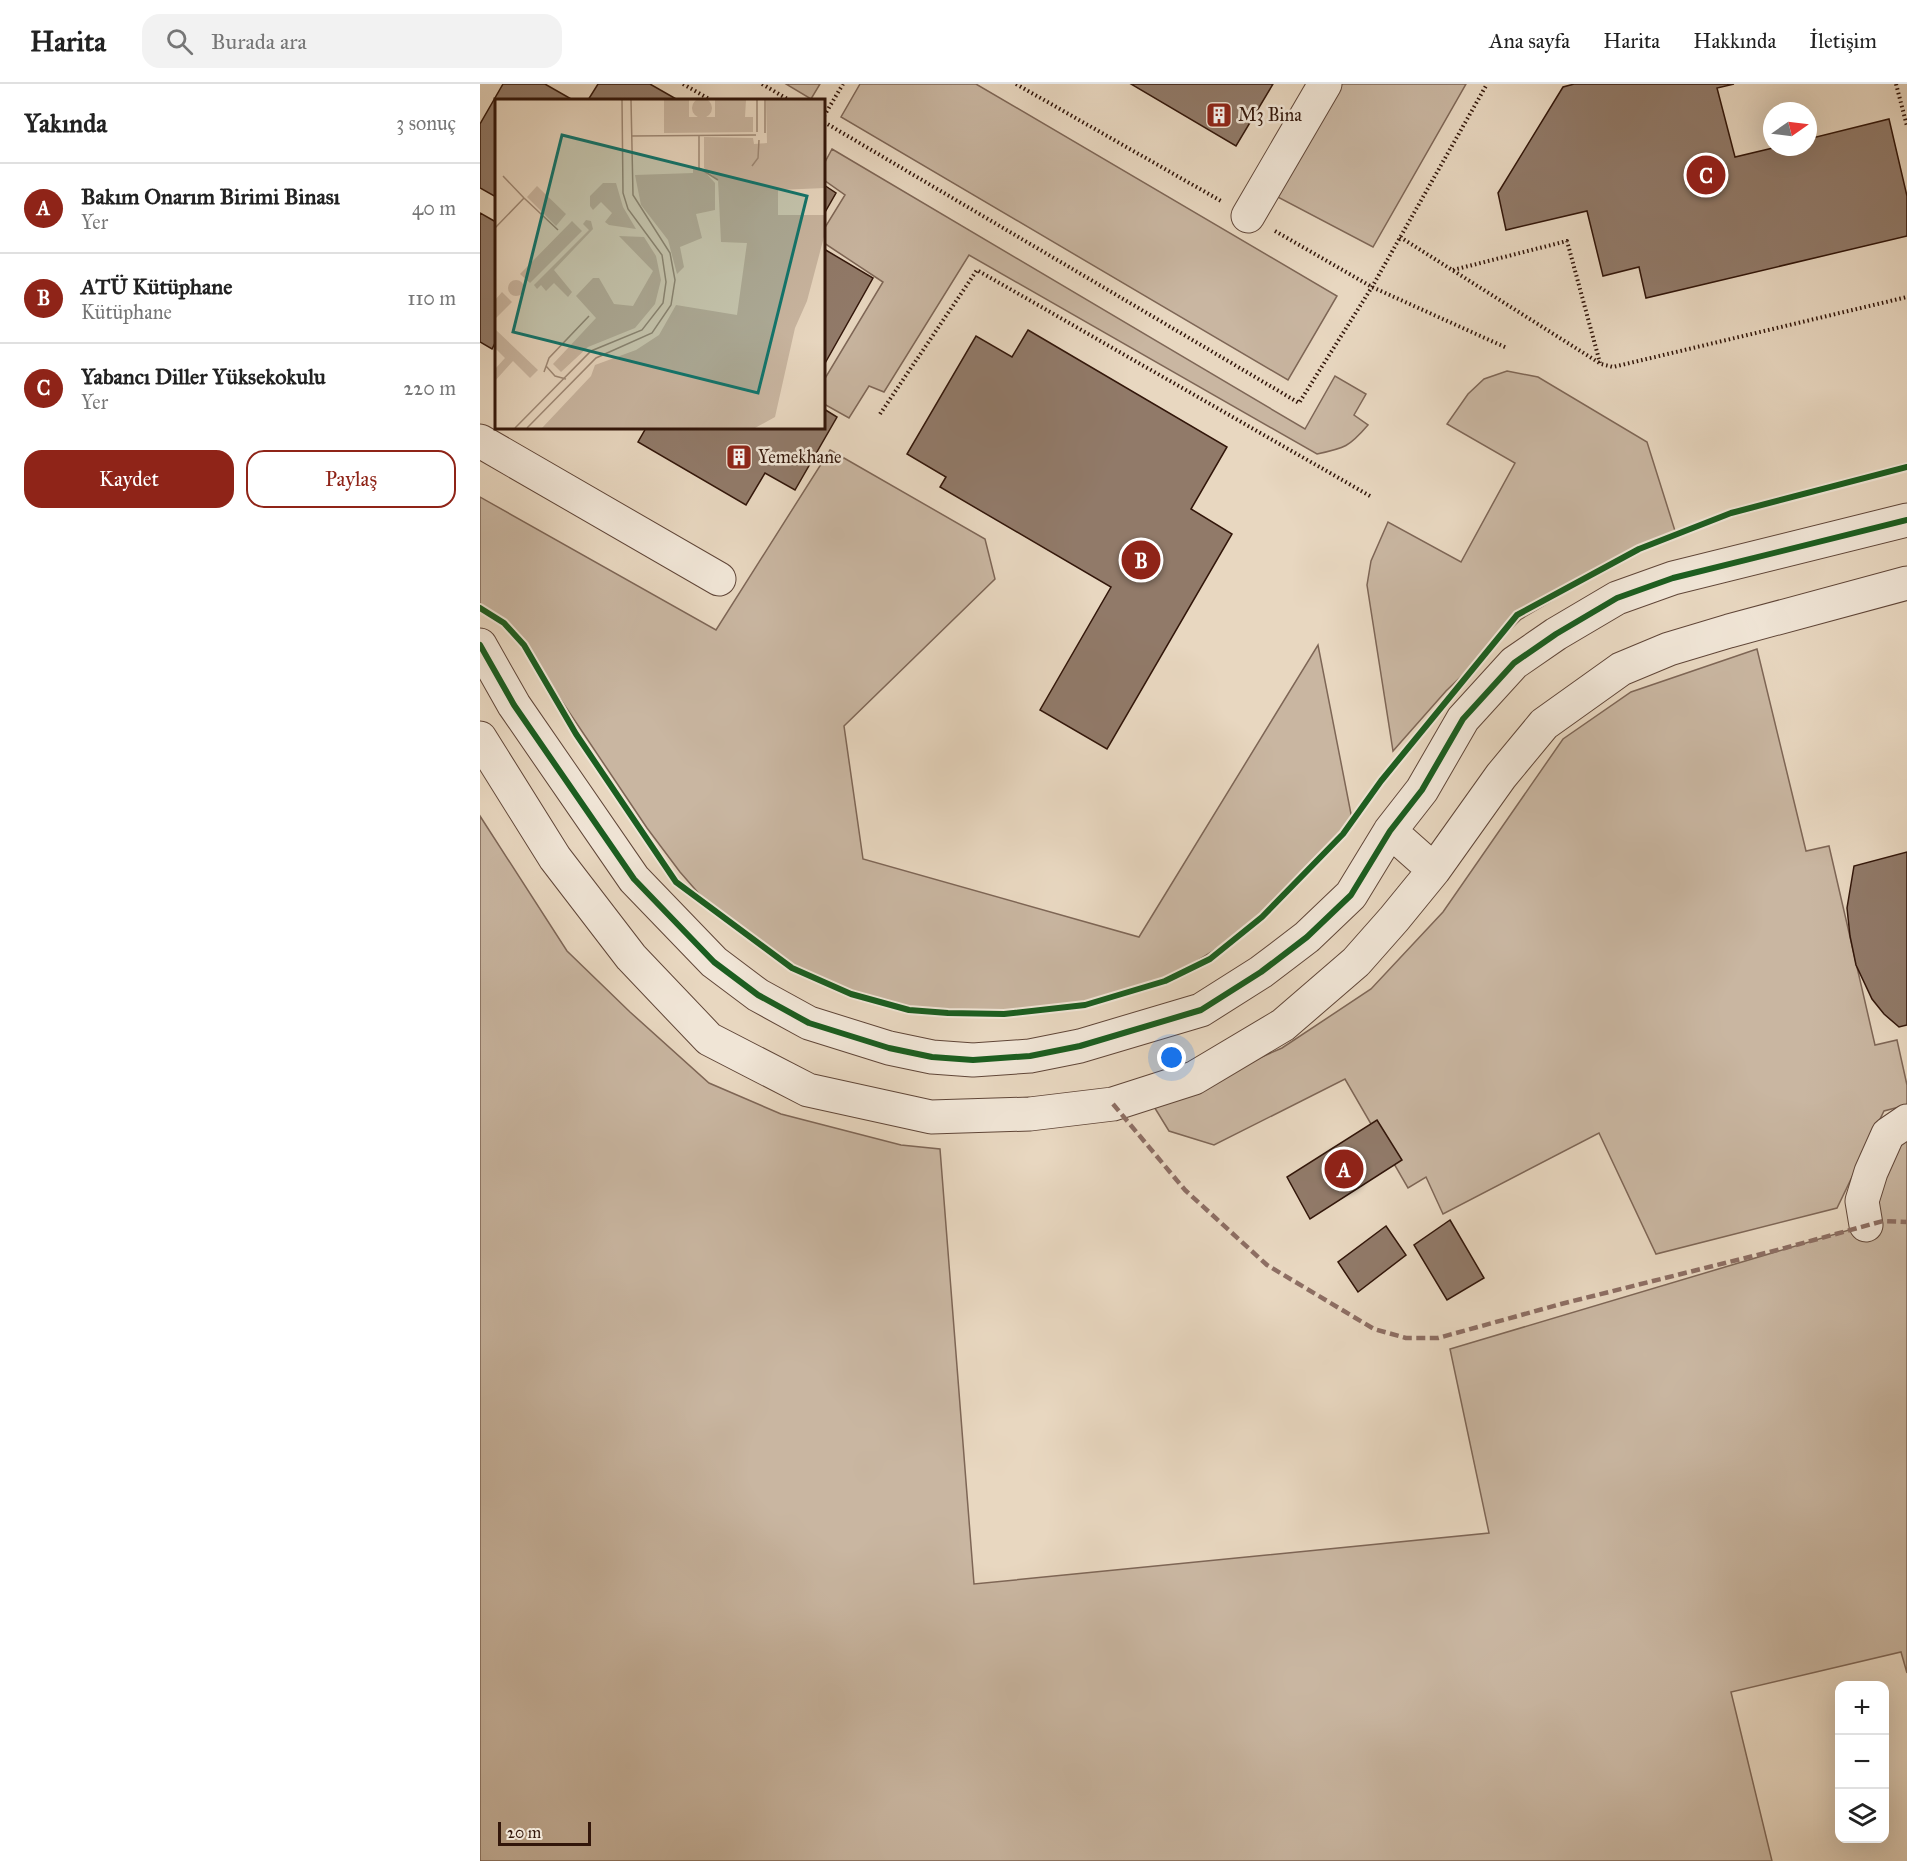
<!DOCTYPE html>
<html lang="tr">
<meta charset="utf-8">
<style>
:root{--surface:#fff;--page:#f2f2f2;--text:#222;--muted:#767676;--line:#e0e0e0;--accent:#8f2418}
body{margin:0;font-family:"IM FELL Great Primer",serif;background:var(--page);color:var(--text)}
.controls{position:absolute;right:18px;bottom:18px;display:grid;overflow:hidden;border-radius:12px;box-shadow:0 6px 24px #0002}
.controls button{width:54px;height:54px;display:grid;place-items:center;padding:0;border:0;border-bottom:2px solid var(--line);background:var(--surface);color:var(--text);font:30px sans-serif}
.compass{position:absolute;left:1283px;top:18px;width:54px;height:54px;border-radius:50%;background:var(--surface);box-shadow:0 6px 24px #0002;rotate:76deg}
.scale{position:absolute;left:18px;bottom:15px;width:93px;box-sizing:border-box;padding-left:6px;border:3px solid #32160a;border-top:0;font-size:16px;line-height:21px;white-space:nowrap;color:#32160a;-webkit-text-stroke:4px #f0e5d6;paint-order:stroke}
.you{position:absolute;left:692px;top:974px;width:21px;height:21px;margin:-15px;border:4px solid #fff;border-radius:50%;background:#1a73e8;box-shadow:0 0 0 9px #1a73e833}
.badge{display:grid;place-items:center;width:39px;height:39px;border-radius:50%;background:var(--accent);color:#fff;font-size:20px;font-weight:700}
.pin{position:absolute;translate:-50% -50%;border:3px solid #fff;box-shadow:0 2px 6px #0006}
.list{margin:0;padding:0;list-style:none}
h2{display:flex;justify-content:space-between;align-items:center;height:78px;margin:0;padding:0 24px;font-size:26px}
h2 small{font-size:20px;font-weight:400;color:var(--muted)}
.list li{display:grid;grid-template-columns:39px 1fr auto;gap:18px;align-items:center;box-sizing:border-box;height:90px;padding:0 24px;border-top:2px solid var(--line)}
.list b{display:block;font-size:22px;white-space:nowrap}
.list p{margin:0;font-size:20px;white-space:nowrap;color:var(--muted)}
.list em{font-size:20px;font-style:normal;color:var(--muted)}
.actions{display:flex;gap:12px;padding:18px 24px}
.actions a{flex:1;padding:14px 0;border:2px solid var(--accent);border-radius:18px;text-align:center;font-size:21px;color:var(--accent)}
.actions .main{background:var(--accent);color:#fff}
.icon{flex:none;width:33px;height:33px;fill:none;stroke:currentColor;stroke-width:2;stroke-linecap:round;stroke-linejoin:round}
.map{position:relative;flex:none;width:1427px;height:1777px;overflow:hidden}
header{display:flex;align-items:center;gap:36px;box-sizing:border-box;height:84px;padding:0 30px;background:var(--surface);border-bottom:2px solid var(--line)}
header strong{font-size:28px}
nav{display:flex;gap:33px;margin-inline-start:auto;font-size:21px}
.search{width:420px;height:54px;background:var(--page);display:flex;align-items:center;gap:15px;box-sizing:border-box;padding:0 21px;border-radius:18px;color:var(--muted);font-size:22px}
main{display:flex}
aside{flex:1;background:var(--surface)}
.map>svg:first-child{display:block}
.green{fill:#c9b6a1;stroke:#7e6656;stroke-width:1.5}
.building{fill:#917a69;stroke:#32160a;stroke-width:1.5}
.lines{fill:none;stroke-linecap:round;stroke-linejoin:round}
.minor-casing{stroke:#604638;stroke-width:35}
.path{stroke:#32160a;stroke-width:4;stroke-dasharray:1.5 3;stroke-linecap:butt}
.minor{stroke:#f0e5d6;stroke-width:33}
.quiet{stroke:#8d6e63;stroke-width:4.5;stroke-dasharray:9 4.5;stroke-linecap:butt}
.cycleway-casing{stroke:#f0e5d6;stroke-width:10}
.cycleway{stroke:#1b5e20;stroke-width:6}
.labels{text-anchor:middle;dominant-baseline:central;stroke-width:5;stroke-linejoin:round;paint-order:stroke}
.poi-label{font-size:18px;fill:#32160a;stroke:#f0e5d6;text-anchor:start}
.inset-road{fill:none;stroke:#9f8a77;stroke-width:1.5}
.view{fill:#0f766e;fill-opacity:0.15;stroke:#0f766e;stroke-width:3}
.inset-edge{fill:none;stroke:#32160a;stroke-width:3}
</style>
<header>
<strong>Harita</strong>
<div class="search"><svg class="icon" aria-label="search" viewBox="0 0 24 24"><circle cx="10" cy="10" r="6"/><path d="M15 15l6 6"/></svg>Burada ara</div>
<nav><a>Ana sayfa</a><a>Harita</a><a>Hakkında</a><a>İletişim</a></nav>
</header>
<main>
<aside>
<h2>Yakında<small>3 sonuç</small></h2>
<ul class="list">
<li><span class="badge">A</span><div><b>Bakım Onarım Birimi Binası</b><p>Yer</p></div><em>40 m</em></li>
<li><span class="badge">B</span><div><b>ATÜ Kütüphane</b><p>Kütüphane</p></div><em>110 m</em></li>
<li><span class="badge">C</span><div><b>Yabancı Diller Yüksekokulu</b><p>Yer</p></div><em>220 m</em></li>
</ul>
<div class="actions"><a class="main">Kaydet</a><a>Paylaş</a></div>
</aside>
<div class="map">
<svg width="1427" height="1777" viewBox="0 0 1427 1777">
<rect width="100%" height="100%" fill="#e8d7c0"/>
<filter id="stains"><feTurbulence type="fractalNoise" baseFrequency=".00333" numOctaves="4"/><feColorMatrix values="0 0 0 0 .2 0 0 0 0 .09 0 0 0 0 .02 0 0 0 .5 -.17"/></filter>
<radialGradient id="worn" r=".72"><stop offset=".6" stop-color="#630" stop-opacity="0"/><stop offset="1" stop-color="#630" stop-opacity=".3"/></radialGradient>
<path class="green" d="M306,0H340L331,15Z
M380,0H496L857,212L808,296L361,33Z
M860,0H986L893,163L792,110Z
M352,65L825,345L855,292L886,310L874,331L888,341C869,363 865,364 837,370L489,171L404,308L389,302L369,334L344,320V296L403,198L344,159V145L365,111L344,96V80Z
M1027,287L1058,293L1167,358L1196,450L1110,494L1041,535L966,607L913,667L887,501L891,477L908,438L981,478L1035,379L967,340L988,310L1004,295Z
M350,366L505,455L515,495L364,642L383,775L659,853L838,561L872,735L819,794L762,849L685,897L605,921L524,930L468,929L429,926L371,910L312,884L234,827L200,788L167,744L44,561L24,539L0,524V413L236,546Z
M1277,565L1326,767L1349,762L1395,961L1417,956L1427,1001V1021L1404,1027L1357,1124L1176,1170L1119,1049L963,1130L946,1093L928,1104L865,995L734,1061L689,1047L673,1021L802,964L891,905L963,828L1083,655L1151,608Z
M0,732L87,867L150,928L229,999L301,1030L421,1061L460,1065L494,1500L1009,1449L970,1265L1386,1141L1427,1043V1589L1421,1568L1251,1608L1292,1777H0Z"/>
<path class="building" d="M23,0H65L93,16H16V113L0,104V40Z
M118,0H170L198,16H108Z
M651,0H793L756,62Z
M1094,0H1254L1237,4L1255,73L1297,63H1328V55L1409,35L1427,112V152L1166,214L1159,183L1123,192L1107,127L1026,146L1018,109L1083,3Z
M344,101L356,109L344,130Z
M0,129L16,138V257L12,265L0,258Z
M344,165L393,194L344,281Z
M548,246L747,363L711,425L752,450L627,665L560,626L631,503L460,403L466,393L427,370L496,252L532,273Z
M344,325L357,333L315,406L285,389L266,421L158,358L166,344H344Z
M1427,768V941L1419,943L1404,930L1392,915L1376,881L1370,852L1367,824L1374,782Z
M897,1036L922,1076L830,1135L807,1093Z
M970,1136L1004,1194L967,1216L934,1161Z
M906,1142L926,1171L878,1208L858,1178Z"/>
<g class="lines">
<defs>
<path id="minor" d="M768,132L845,0
M0,357L239,495
M0,561L34,621L154,795L234,878L278,911L329,939L409,964L452,973L493,976L550,972L600,962L721,926L781,888L827,853L871,811L910,747L942,706L983,635L1034,579L1076,550L1137,514L1193,494L1427,436
M0,654L75,774L151,873L229,955L328,1006L451,1033L550,1030L633,1020L714,994L803,941L876,878L914,835L954,786L1021,692L1064,640L1141,585L1189,565L1249,547L1427,499
M910,747L954,786
M1386,1141L1382,1117L1391,1088L1408,1050L1427,1037"/>
</defs>
<use href="#minor" class="minor-casing"/>
<path class="path" d="M203,0L231,16
M282,0L309,16
M536,0L741,117
M1416,0L1427,42
M344,32L363,0
M344,38L819,319L892,203L1007,0
M795,147L892,203L1027,264
M920,153L1121,280L1133,283L1427,213
M973,186L1087,157L1120,279
M400,330L497,186L890,412"/>
<use href="#minor" class="minor"/>
<path class="quiet" d="M633,1020L705,1106L787,1181L894,1245L926,1254H958L1081,1220L1305,1164L1403,1137L1427,1138"/>
<defs>
<path id="cycleway" d="M0,524L24,539L44,561L96,650L196,798L312,884L371,910L429,926L468,929L524,930L605,921L685,897L730,875L782,833L863,750L901,697L1037,531L1159,465L1251,429L1427,383
M0,561L34,621L154,795L234,878L278,911L329,939L409,964L452,973L493,976L550,972L600,962L721,926L781,888L827,853L871,811L910,747L942,706L983,635L1034,579L1076,550L1137,514L1193,494L1427,436"/>
</defs>
<use href="#cycleway" class="cycleway-casing"/>
<use href="#cycleway" class="cycleway"/>
</g>
<defs>
<symbol id="building-square" viewBox="-11 -11 22 22"><rect x="-9" y="-9" width="18" height="18" rx="4" fill="#8f2418" stroke="#f0e5d6"/><path d="M-4-6H4V6H1V3H-1V6H-4ZM-2.5-4.3h1.7v1.8h-1.7ZM.8-4.3h1.7v1.8H.8ZM-2.5-1h1.7V.8h-1.7ZM.8-1h1.7V.8H.8Z" fill="#fff"/></symbol>
</defs>
<g fill-rule="evenodd">
<use href="#building-square" x="724" y="16" width="30" height="30"/>
<use href="#building-square" x="244" y="358" width="30" height="30"/>
</g>
<g class="labels">
<g class="poi-label">
<text x="758" y="31">M3 Bina</text>
<text x="278" y="373">Yemekhane</text>
</g>
</g>
<g transform="translate(15 15)">
<rect width="330" height="330" fill="#e8d7c0"/>
<path d="M197 9a10 10 0 1 1 20 0a10 10 0 1 1-20 0ZM169,1H194V18H220V1H251L250,18H258V33L169,34ZM271,1H330V89L283,91V116H330V134L312,202L300,229L280,318L260,329H47L96,277L100,266L141,251L164,236L181,206L242,216L252,144L226,143L223,81L209,69V38L258,39L259,45L272,44ZM198,70L208,71L220,84V111L201,115L207,139L185,148L189,168L182,175L173,141L146,106L140,76L198,74ZM108,84H121L128,108L141,130L114,126L110,123L117,114L106,103L98,111L95,107V97ZM42,87L71,115L61,127L32,98ZM91,121L96,122L98,130L59,171L77,193L73,198L59,184L51,192L46,186L42,190L39,186L94,131L88,125ZM77,122L87,132L35,184L25,175ZM124,137L149,138L161,157L166,181L160,205L140,229L93,248L66,273L58,265L101,219L81,197L98,179H104L119,205L138,207L158,172ZM13 189a8 8 0 1 1 16 0a8 8 0 1 1-16 0ZM7,193L17,203L0,220V201ZM0,230L43,271L35,279L18,262L0,282V270L10,259L0,249Z" fill="#c9b6a1"/>
<path class="inset-road" d="M262,33V1M270,34V1M204,36V69L223,81M136,37L261,36M257,67L263,59L264,41M8,77L29,99M0,129L29,99L63,131M51,267L60,277L71,280M49,273L54,259L94,217M20,329L96,252L147,231L168,204L171,183L167,156L133,110L128,94L127,1M32,329L101,259L157,234L176,206L180,181L175,154L138,96L136,1"/>
<path class="view" d="M67,36L312,97L263,294L18,233Z"/>
<rect width="330" height="330" class="inset-edge"/>
</g>
<rect width="100%" height="100%" filter="url(#stains)"/>
<rect width="100%" height="100%" fill="url(#worn)"/>
</svg>
<div class="controls">
<button>+</button>
<button>−</button>
<button><svg class="icon" aria-label="layers" viewBox="0 0 24 24"><path d="M12 4l9 5-9 5-9-5zM3 14l9 5 9-5"/></svg></button>
</div>
<svg class="compass" viewBox="-18 -18 36 36"><path d="M0-13l5 13h-10z" fill="#e53935"/><path d="M0 13l5-13h-10z" fill="#767676"/></svg>
<div class="scale">20 m</div>
<div class="you"></div>
<div class="pin badge" style="left:864px;top:1085px">A</div>
<div class="pin badge" style="left:661px;top:476px">B</div>
<div class="pin badge" style="left:1226px;top:91px">C</div>
</div>
</main>
